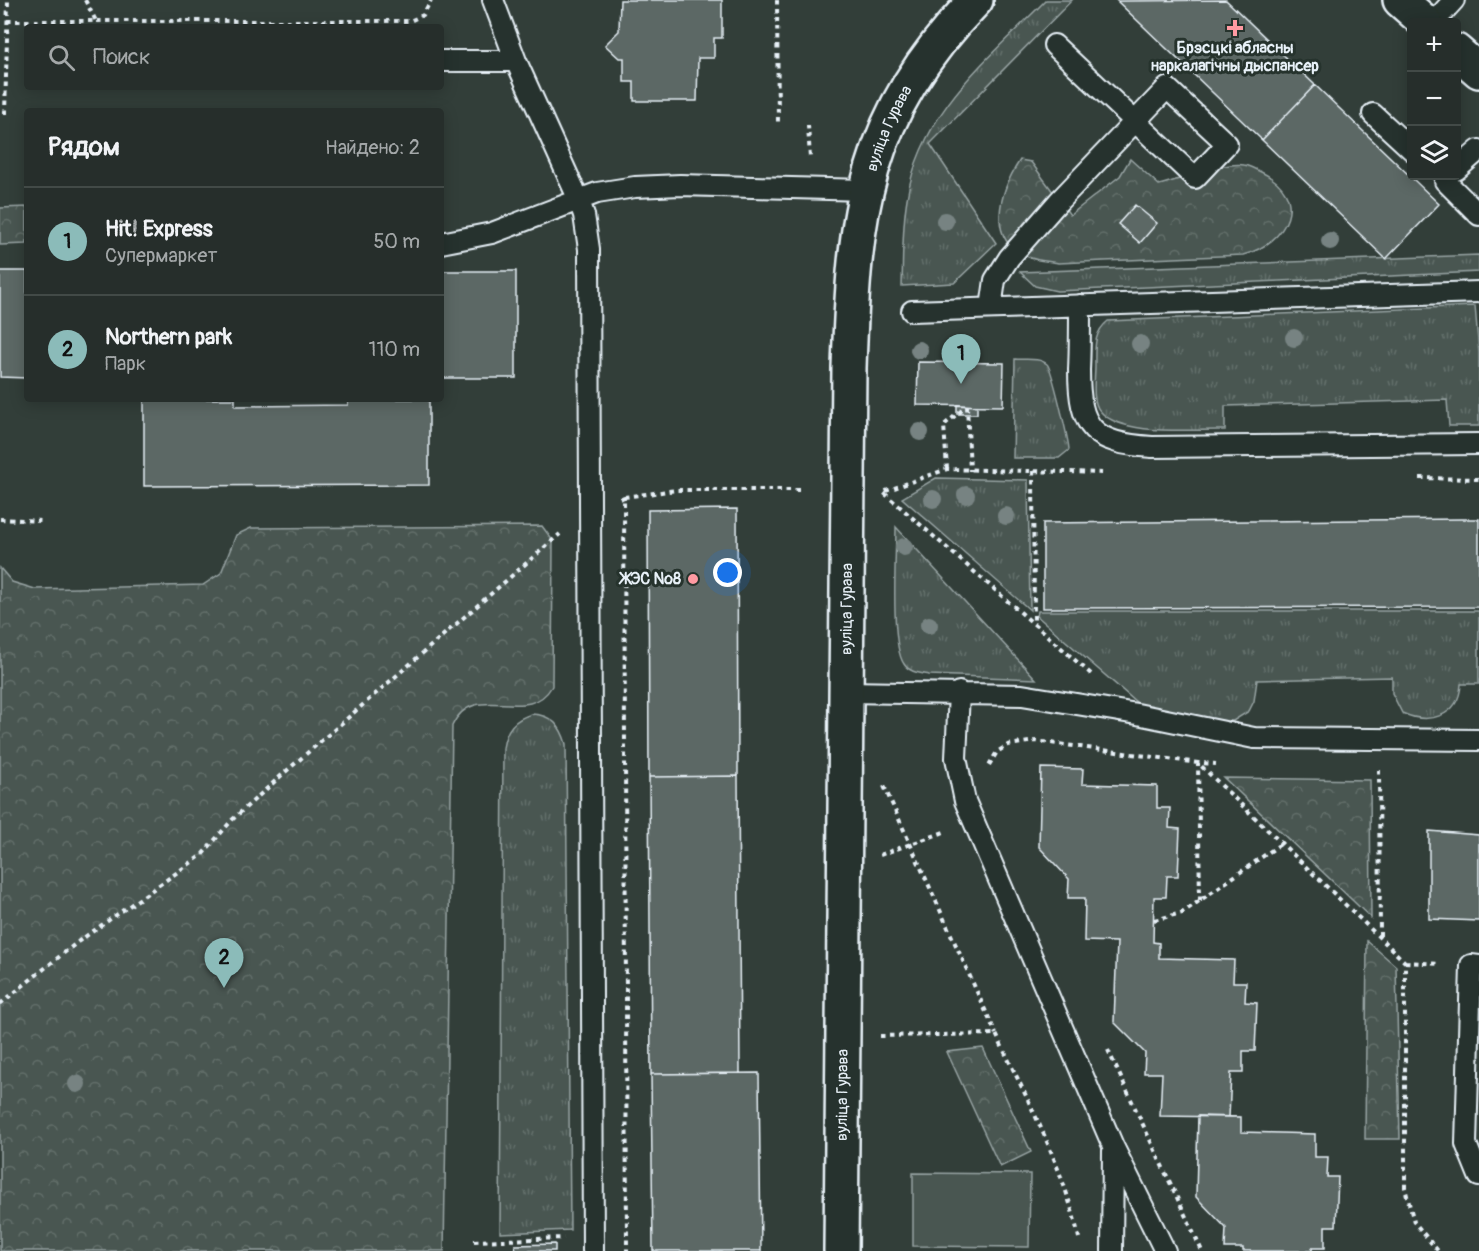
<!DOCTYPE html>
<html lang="ru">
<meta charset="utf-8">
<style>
:root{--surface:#262e2b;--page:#2e3633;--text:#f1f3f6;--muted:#a4a8a9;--line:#424a47;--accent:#8bbbb9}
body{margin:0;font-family:Pangolin,sans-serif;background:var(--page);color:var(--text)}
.controls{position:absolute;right:18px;top:18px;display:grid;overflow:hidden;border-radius:6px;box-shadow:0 3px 15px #0003}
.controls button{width:54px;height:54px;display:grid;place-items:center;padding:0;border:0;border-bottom:2px solid var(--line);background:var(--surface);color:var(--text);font:30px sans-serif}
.you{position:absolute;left:728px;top:573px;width:21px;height:21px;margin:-15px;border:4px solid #fff;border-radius:50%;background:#1a73e8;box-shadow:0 0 0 9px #1a73e833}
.badge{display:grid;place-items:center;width:39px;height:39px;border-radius:50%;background:var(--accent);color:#111;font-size:20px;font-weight:700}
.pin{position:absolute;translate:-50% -50px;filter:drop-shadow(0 2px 3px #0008)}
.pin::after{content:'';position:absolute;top:32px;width:21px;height:18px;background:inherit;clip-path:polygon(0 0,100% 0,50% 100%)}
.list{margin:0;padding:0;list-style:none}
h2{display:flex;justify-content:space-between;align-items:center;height:78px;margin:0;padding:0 24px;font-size:26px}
h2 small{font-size:20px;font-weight:400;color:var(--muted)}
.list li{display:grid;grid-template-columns:39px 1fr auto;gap:18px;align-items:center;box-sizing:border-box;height:108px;padding:0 24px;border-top:2px solid var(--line)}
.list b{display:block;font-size:22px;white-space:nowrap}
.list p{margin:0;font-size:20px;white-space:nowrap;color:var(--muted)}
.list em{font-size:20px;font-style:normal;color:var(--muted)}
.icon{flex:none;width:33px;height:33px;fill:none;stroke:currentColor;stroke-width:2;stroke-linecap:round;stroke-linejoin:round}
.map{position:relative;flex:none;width:1479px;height:1251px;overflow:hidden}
.search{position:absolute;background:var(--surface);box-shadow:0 3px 15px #0003;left:24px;top:24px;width:420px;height:66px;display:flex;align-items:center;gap:15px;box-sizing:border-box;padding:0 21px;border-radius:6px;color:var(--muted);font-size:22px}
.panel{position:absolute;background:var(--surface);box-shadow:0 3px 15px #0003;left:24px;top:108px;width:420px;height:294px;border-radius:6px}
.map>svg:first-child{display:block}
.grass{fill:url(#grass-tufts);stroke:#98a4a4;stroke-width:1.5}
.forest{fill:url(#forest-crowns);stroke:#98a4a4;stroke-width:1.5}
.pitch{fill:#495651;stroke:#98a4a4;stroke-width:1.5}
.building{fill:#5c6865;stroke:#e8f1f8;stroke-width:1.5}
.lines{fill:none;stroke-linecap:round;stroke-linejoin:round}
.service-casing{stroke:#e8f1f8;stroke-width:24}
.tertiary-casing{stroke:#e8f1f8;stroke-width:38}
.secondary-casing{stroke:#e8f1f8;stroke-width:38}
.path{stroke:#e8f1f8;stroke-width:4;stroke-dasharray:4.5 4.5;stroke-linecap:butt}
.service{stroke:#26332d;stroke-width:20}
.tertiary{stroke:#26332d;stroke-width:33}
.secondary{stroke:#26332d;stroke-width:33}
.tree{fill:#778382}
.poi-dot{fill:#ff9aa2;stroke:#26332d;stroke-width:2}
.labels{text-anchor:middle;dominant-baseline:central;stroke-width:6;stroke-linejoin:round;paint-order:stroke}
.poi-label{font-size:16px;font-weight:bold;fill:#e8f1f8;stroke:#26332d}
.street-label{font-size:16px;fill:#e8f1f8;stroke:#26332d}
</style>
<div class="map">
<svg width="1479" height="1251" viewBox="0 0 1479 1251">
<defs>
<pattern id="grass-tufts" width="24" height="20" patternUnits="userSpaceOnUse" patternTransform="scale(1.5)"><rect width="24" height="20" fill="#495651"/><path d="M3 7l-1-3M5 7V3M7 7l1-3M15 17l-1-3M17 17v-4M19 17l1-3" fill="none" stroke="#636f6b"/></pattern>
<pattern id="forest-crowns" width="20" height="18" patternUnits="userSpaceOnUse" patternTransform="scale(1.5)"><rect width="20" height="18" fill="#495651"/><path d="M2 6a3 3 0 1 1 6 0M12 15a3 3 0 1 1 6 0" fill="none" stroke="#636f6b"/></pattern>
</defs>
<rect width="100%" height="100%" fill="#323e39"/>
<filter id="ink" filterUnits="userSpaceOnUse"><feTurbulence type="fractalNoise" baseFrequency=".0167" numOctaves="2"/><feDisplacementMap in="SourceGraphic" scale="12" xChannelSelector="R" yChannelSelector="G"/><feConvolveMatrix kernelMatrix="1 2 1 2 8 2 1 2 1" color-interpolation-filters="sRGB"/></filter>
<g filter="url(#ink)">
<path class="grass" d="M1046,0H1072L930,144L996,243L954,283L902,286C903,257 902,228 907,199C920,112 988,59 1046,0Z
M1479,255V272L1057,291L1035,286L1020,272Z
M1475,306L1479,353V426H1449L1447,400L1225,406V430C1193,429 1122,437 1100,411C1091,401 1095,379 1095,366C1095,348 1093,333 1108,321Z
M1015,359C1025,360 1039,357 1047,364C1052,368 1069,443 1069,450L1059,458H1013Z
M936,478L1028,480L1030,610L902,498Z
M896,527L1036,679L929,675C919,673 909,672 904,664C890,644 896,555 896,527Z
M1038,611H1479V684H1461C1459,717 1429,725 1402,713L1392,693V677L1257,680L1254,701L1249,711L1233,721L1202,720L1143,708L1037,616Z
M532,714C552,715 561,726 566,744L570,1230L500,1233L503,748C506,729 514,719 532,714Z"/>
<path class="forest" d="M1130,159L1159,185C1180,180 1226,161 1244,165C1250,166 1256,170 1261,172C1311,196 1288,243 1243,255L1058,263C1049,261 1039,261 1031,258C983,242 1000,191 1020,160L1031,162L1070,215L1120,176Z
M27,207V244L0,245V208Z
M542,526L553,541L552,686C528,728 474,678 452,726L444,1251H0V568L12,582L35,589L203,585L221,573L236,535L251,528Z
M1224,778L1370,780L1371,918Z
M1367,941L1396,966L1400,1139H1365Z
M983,1048L1031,1152L1000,1167L947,1052Z"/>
<path class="pitch" d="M913,1173L1030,1174L1029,1247L913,1246Z"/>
<path class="building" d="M620,0H722V38H714V58H698L697,101H634V82H624V58H619L605,45L619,31Z
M1226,0L1315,85L1262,140L1117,1Z
M1315,85L1439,204L1386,259L1262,140Z
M1135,205L1157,223L1140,243L1118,224Z
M0,271H27V378L0,377Z
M441,271H516V378H441Z
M918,362L1004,363L1003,406L917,405Z
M144,399H235V406L348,405V399H429V485L144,486Z
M957,405L977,406V414H957Z
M737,509L738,776L649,777L648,510Z
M1462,519H1479V607L1043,608V523Z
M1041,768L1083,769L1082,784L1157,786V808H1170L1169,828L1180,829L1178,876H1167L1166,897H1154L1153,942L1159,943V958L1234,960L1233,982H1246L1245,1002L1257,1003L1255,1051H1243V1073H1231L1229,1117L1160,1116L1162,1073H1144L1145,1053L1114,1022L1117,942L1084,941L1085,898H1068L1069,879L1039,847Z
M738,776L740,1073L651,1074L649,777Z
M1429,831L1479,835V921L1429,919Z
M759,1073L761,1251H653L651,1074Z
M1198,1116L1241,1117V1132L1315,1134V1157H1328L1327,1177H1338L1336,1226H1325V1248H1312V1251H1243V1248H1225L1226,1228L1196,1197Z
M555,1244V1251H516L515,1245Z"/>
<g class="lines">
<defs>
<path id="service" d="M493,0L516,61L578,198L584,215L589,249L593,1251
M1434,22L1454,0
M441,61H516
M1373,114L1412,150
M1456,170L1479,150
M1445,181L1479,215
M441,243L492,233L597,193L635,187L680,185L865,190
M1080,305C1080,327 1080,349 1079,370C1079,429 1093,443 1152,447L1479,444
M991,308L995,280L1009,258L1058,202L1167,88L1227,144L1195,178L1054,45
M912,311L1479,292
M846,692L1022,695L1137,714L1254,738L1479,740
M959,692L956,758L965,801L1113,1146L1165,1251
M1479,966L1471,965L1466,1144L1479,1176
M1112,1251L1113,1151"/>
<g id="tertiary">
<path id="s1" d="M841,1251L849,368C854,213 863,116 976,0"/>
</g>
<path id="secondary" d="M1400,0L1425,22
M1456,51L1479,71"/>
</defs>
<use href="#service" class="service-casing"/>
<use href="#tertiary" class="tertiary-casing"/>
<use href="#secondary" class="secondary-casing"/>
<path class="path" d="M85,0L96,21
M777,0L778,125
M7,21H410L423,15L431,0
M5,114L8,0
M808,125L810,159
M967,406L970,471
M947,469L944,425L967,406
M1033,471L1034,623
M1420,478L1479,479
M624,497L676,490H802
M620,499L624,497L627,1251
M0,519L42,521
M1091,674L883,492L947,469L1106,473
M989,765L997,752L1008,745L1036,741L1198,763L1405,962V1188L1414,1222L1438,1251
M1379,770L1380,936
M884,786L996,1034
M880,855L947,831
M1200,901L1198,763L1216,764
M1154,920L1182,913L1282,843
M1405,962L1440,964
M0,1004L79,941L202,855L232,820L283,774L560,534
M880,1036L996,1034C1028,1101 1063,1165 1079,1238
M1108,1050L1202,1251
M474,1241L564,1238"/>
<use href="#service" class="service"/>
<use href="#tertiary" class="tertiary"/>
<use href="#secondary" class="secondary"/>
</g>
<g class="tree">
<circle cx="945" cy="221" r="9"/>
<circle cx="1330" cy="241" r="9"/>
<circle cx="1294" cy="338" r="9"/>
<circle cx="1140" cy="344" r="9"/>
<circle cx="919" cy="350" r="9"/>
<circle cx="920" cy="432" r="9"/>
<circle cx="966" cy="495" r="9"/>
<circle cx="933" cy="499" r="9"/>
<circle cx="1006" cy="516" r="9"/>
<circle cx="904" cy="547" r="9"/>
<circle cx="929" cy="625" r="9"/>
<circle cx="77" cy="1084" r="9"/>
</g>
</g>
<g class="poi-dot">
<path d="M1232 19h6v6h6v6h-6v6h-6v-6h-6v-6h6z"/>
<circle cx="693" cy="579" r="6"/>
</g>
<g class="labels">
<g class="poi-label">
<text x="1235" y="48">Брэсцкі абласны<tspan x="1235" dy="18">наркалагічны дыспансер</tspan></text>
<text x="681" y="579" text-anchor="end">ЖЭС №8</text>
</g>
<g class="street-label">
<text stroke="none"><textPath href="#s1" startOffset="1128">вуліца Гурава</textPath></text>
<text stroke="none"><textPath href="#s1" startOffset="642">вуліца Гурава</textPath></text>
<text stroke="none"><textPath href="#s1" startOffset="156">вуліца Гурава</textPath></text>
</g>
</g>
</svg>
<div class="controls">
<button>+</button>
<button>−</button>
<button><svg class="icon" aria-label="layers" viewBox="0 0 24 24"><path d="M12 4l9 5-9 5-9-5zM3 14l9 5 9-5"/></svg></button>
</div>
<div class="you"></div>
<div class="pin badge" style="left:961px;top:384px">1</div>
<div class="pin badge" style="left:224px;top:988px">2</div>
<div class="search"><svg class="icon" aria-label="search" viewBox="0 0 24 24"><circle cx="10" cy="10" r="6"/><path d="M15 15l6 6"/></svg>Поиск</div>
<section class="panel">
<h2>Рядом<small>Найдено: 2</small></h2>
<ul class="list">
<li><span class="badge">1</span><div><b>Hit! Express</b><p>Супермаркет</p></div><em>50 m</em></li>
<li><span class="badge">2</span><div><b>Northern park</b><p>Парк</p></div><em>110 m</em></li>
</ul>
</section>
</div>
